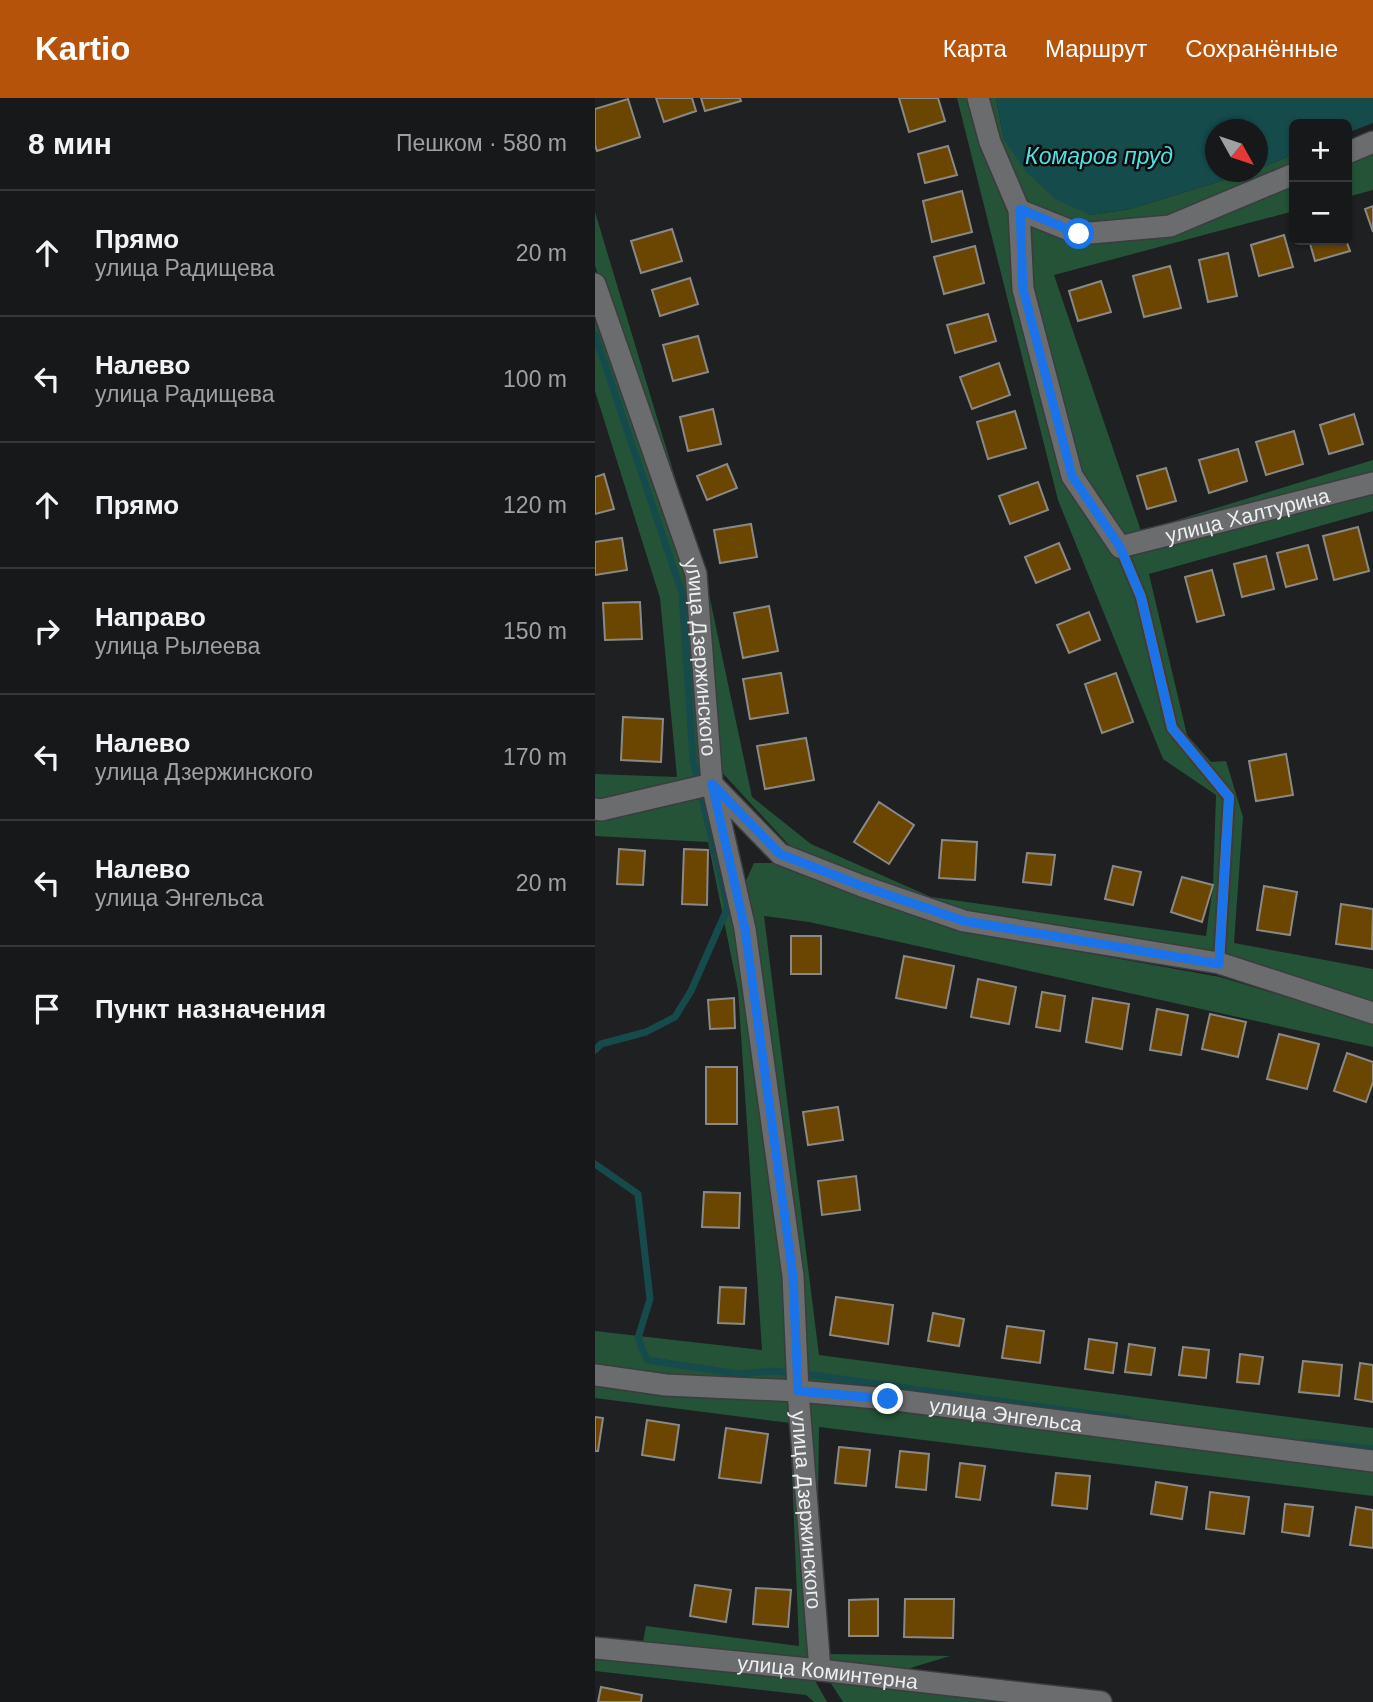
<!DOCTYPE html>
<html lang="ru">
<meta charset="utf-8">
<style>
:root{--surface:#17181a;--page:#242527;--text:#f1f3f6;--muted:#9ea0a2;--line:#363739;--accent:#b45309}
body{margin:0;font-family:Arial,sans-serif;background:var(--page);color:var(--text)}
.controls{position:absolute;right:21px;top:21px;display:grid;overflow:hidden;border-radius:10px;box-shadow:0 2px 5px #0004}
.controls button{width:63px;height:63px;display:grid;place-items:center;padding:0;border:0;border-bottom:2px solid var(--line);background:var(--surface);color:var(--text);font:35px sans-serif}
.compass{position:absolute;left:610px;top:21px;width:63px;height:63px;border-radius:50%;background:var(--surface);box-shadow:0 2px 5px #0004;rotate:130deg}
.stop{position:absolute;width:21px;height:21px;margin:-16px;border:5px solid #1a73e8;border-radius:50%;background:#fff}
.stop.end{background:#1a73e8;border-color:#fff;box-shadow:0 2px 7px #0008}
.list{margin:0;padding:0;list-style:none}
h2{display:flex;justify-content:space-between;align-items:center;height:91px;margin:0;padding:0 28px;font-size:30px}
h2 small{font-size:23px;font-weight:400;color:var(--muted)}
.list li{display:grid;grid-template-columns:46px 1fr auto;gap:21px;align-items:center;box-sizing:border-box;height:126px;padding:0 28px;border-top:2px solid var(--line)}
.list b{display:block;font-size:26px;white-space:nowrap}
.list p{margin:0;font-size:23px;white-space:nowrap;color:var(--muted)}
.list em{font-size:23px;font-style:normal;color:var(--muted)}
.icon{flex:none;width:38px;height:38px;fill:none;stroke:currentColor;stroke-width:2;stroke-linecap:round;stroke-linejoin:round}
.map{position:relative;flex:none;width:778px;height:1604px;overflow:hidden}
header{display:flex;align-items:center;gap:42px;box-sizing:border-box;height:98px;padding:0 35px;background:var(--accent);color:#fff}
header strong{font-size:33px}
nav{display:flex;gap:38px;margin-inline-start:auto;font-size:24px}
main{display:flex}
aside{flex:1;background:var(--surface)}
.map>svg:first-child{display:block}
.green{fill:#245338}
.water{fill:#164b4c}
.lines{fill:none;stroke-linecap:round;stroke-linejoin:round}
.stream{stroke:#164b4c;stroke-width:7}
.building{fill:#6b4600;stroke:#8b8987;stroke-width:2}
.service-casing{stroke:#3b3c3e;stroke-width:14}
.minor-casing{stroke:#3b3c3e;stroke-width:24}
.service{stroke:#6a6c6e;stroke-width:10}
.minor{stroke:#6a6c6e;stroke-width:21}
.route{stroke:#1a73e8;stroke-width:9}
.labels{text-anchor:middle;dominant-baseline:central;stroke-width:5;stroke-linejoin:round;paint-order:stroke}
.street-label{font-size:21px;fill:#edeeef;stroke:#090a0b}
.water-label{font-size:23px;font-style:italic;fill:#50e1e3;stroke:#090a0b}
</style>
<header>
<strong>Kartio</strong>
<nav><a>Карта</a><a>Маршрут</a><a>Сохранённые</a></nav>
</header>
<main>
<aside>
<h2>8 мин<small>Пешком · 580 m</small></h2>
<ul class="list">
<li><svg class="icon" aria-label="ahead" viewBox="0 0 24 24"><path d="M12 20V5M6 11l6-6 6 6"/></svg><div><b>Прямо</b><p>улица Радищева</p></div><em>20 m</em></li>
<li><svg class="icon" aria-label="left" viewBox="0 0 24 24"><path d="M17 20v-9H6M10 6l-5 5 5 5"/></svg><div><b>Налево</b><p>улица Радищева</p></div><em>100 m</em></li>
<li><svg class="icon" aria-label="ahead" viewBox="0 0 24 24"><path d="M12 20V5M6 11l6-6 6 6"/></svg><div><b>Прямо</b></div><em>120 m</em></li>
<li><svg class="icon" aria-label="right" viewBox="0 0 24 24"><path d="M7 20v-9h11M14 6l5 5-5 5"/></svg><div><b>Направо</b><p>улица Рылеева</p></div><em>150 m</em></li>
<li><svg class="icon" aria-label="left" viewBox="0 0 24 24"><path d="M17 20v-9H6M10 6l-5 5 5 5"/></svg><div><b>Налево</b><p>улица Дзержинского</p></div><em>170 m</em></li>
<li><svg class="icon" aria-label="left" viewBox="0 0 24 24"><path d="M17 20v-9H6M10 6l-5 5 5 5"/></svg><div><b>Налево</b><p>улица Энгельса</p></div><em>20 m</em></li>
<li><svg class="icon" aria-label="arrive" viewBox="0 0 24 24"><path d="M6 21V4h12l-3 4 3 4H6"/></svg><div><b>Пункт назначения</b></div></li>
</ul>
</aside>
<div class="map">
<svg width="778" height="1604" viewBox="0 0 778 1604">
<rect width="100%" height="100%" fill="#1f2022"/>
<path class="green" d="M362,0H379L419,112L474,381L523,454L778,390V413L554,476L592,637L616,664L631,663L648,719L639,845L778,871V905L372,818L217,761L193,746L121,668L105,476L0,168V114L111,482L157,699L216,746L336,799L611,838L618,787L621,697L568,661L463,402Z
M388,0H401L409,42L495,117L535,111L655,74H662L663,71L699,56V71L574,121L484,130L427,105Z
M778,50V92L752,99V61Z
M699,82V113L459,177L546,433L778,362V380L528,444L483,375L438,192L431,120L483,141L576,133Z
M0,201L98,478L108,681L0,703V676L82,679L65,500L0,293Z
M103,695L115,700L147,832L193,1177L196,1285H156L0,1270V1233L167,1252L143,892L113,744L0,738V719Z
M159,765H181L369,833L625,879L778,925V949L214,824L169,818L224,1257L778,1330V1358L207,1285L149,787Z
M0,1282L188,1298L198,1306L218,1566L0,1546V1539L48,1544L51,1528L204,1548L195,1325L0,1300Z
M224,1302L778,1371V1398L224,1329L223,1406L234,1556L355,1558L299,1575L229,1569L211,1307Z
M0,1558L218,1579L232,1604H219L211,1597L0,1573Z
M230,1576L458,1604H248Z"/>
<path class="water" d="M401,0H778V25L752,35V26H699V56L663,71L662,32H620V74H655L535,111L495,117L460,101L432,75L409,42Z"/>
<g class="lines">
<path class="stream" d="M0,237L87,495L98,662L133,809L96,893L80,919L51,934L6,946L0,952
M0,1066L43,1096L55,1201L43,1240L52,1262L144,1276L179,1273L218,1277L534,1321
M712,1344L778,1351"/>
</g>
<path class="building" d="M61,0H97L101,13L69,24Z
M106,0H145L146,3L110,13Z
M304,0H343L350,23L314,34Z
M33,1L45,39L2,53L0,47V11Z
M353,48L362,77L330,85L323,56Z
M367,93L377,134L337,144L328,103Z
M778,108V134L770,111Z
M77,131L87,163L46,175L36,143Z
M689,137L698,169L664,178L656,147Z
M714,142H751L755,153L720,163Z
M380,148L389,185L349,196L339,159Z
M633,155L642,198L613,204L604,162Z
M575,168L586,210L549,219L538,178Z
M95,180L103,206L65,218L57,192Z
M506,183L516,214L483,223L474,193Z
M393,216L401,243L360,255L352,227Z
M103,238L113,274L78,283L68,247Z
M404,265L415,297L377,311L365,279Z
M118,311L126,346L93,353L85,319Z
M420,313L431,350L393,361L382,324Z
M759,316L768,346L734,356L725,327Z
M699,333L708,366L671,377L661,344Z
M643,351L652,383L614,395L604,362Z
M132,366L142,390L112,402L102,378Z
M571,370L581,403L552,411L542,378Z
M9,376L19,411L0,416V379Z
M443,384L453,412L415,426L404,398Z
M156,426L162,459L125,465L119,432Z
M763,429L774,473L739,482L728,438Z
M27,440L32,472L0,477V444Z
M464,445L475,471L441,485L430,459Z
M713,447L722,481L691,489L682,455Z
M671,458L679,491L647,499L639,466Z
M617,472L629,517L602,524L590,479Z
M45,504L47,541L10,542L8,505Z
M174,508L183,553L148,560L139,515Z
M494,514L505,542L474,555L462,527Z
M186,575L193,615L155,621L148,581Z
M521,575L538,624L507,635L490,586Z
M28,619L68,621L66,664L26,662Z
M211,640L219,682L170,691L162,648Z
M691,656L698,697L661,703L654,663Z
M284,704L319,727L294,766L259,744Z
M347,742L382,744L380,782L344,780Z
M24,751L50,753L48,787L22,786Z
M89,751L113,752L112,807L87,806Z
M432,755L460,757L456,787L428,784Z
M518,768L546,774L538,807L510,801Z
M587,779L618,787L607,824L576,814Z
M669,788L702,794L695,837L662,832Z
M746,806L778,811L777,851L741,846Z
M196,838H226V876H196Z
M309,858L359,868L351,910L301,900Z
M383,881L421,889L414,926L376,919Z
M447,894L470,898L465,933L441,929Z
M139,900L140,930L115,931L113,902Z
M498,900L534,906L527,951L491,944Z
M562,911L593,917L586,957L555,952Z
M615,916L651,924L643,959L607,951Z
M684,936L724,946L712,991L672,981Z
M752,955L778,964V984L771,1004L739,993Z
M111,969H142V1026H111Z
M243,1009L248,1042L213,1047L208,1014Z
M261,1078L265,1112L227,1117L223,1083Z
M109,1094L145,1095L144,1130L107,1129Z
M125,1189L151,1190L149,1226L123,1225Z
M241,1199L298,1207L293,1246L235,1237Z
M338,1215L369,1221L364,1248L333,1243Z
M412,1228L449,1233L445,1265L407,1260Z
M494,1241L522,1245L518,1275L490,1271Z
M534,1246L560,1250L556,1277L530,1274Z
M588,1249L614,1252L611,1280L584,1277Z
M645,1256L668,1259L664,1286L642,1284Z
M708,1263L747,1267L744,1298L704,1294Z
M765,1265L778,1267V1304L760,1301Z
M0,1319L8,1320L3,1353H0Z
M52,1322L84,1327L79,1362L47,1357Z
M131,1330L173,1336L166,1385L124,1380Z
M244,1349L275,1352L271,1388L240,1385Z
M305,1353L334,1356L331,1392L301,1389Z
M365,1365L390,1368L385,1402L361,1399Z
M461,1375L495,1378L492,1411L457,1407Z
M561,1384L592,1389L587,1421L556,1416Z
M615,1394L654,1399L649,1436L611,1431Z
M690,1406L718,1409L714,1438L687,1434Z
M761,1409L778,1412V1450L755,1447Z
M100,1487L136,1492L131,1524L95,1518Z
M161,1490L196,1492L193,1529L158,1526Z
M283,1501V1538H254V1502Z
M310,1501H359L358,1540L309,1539Z
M6,1589L47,1597L46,1604H3Z"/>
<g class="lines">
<defs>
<path id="service" d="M525,449L546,499L577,630L634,699L624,865"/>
<g id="minor">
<path id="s1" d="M383,0L395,44L424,112L428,191L477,378L525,449L778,385"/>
<path d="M752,55L778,44"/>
<path d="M424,112L484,136L575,128L699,76"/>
<path id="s2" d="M0,186L101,476L117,686L150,831L198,1178L203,1293L225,1572"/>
<path d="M0,711L6,712L117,686L185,756L267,788L369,823L624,865L778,915"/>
<path id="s3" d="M0,1277L71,1287L203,1293L293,1301L778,1363"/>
<path id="s4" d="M0,1550L225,1572L506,1604"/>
</g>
</defs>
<use href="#service" class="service-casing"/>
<use href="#minor" class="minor-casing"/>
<use href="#service" class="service"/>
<use href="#minor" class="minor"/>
</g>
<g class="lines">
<path class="route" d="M293,1301L203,1293L198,1178L150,831L117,686L185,756L267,788L369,823L624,866L634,699L577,630L546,499L525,449L477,378L428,191L425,111L484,136"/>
</g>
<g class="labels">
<g class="street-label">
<text stroke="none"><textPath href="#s1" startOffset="609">улица Халтурина</textPath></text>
<text stroke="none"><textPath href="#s2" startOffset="390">улица Дзержинского</textPath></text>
<text stroke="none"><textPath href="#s3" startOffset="413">улица Энгельса</textPath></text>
<text stroke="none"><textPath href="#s2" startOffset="1251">улица Дзержинского</textPath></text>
<text stroke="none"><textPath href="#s4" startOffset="234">улица Коминтерна</textPath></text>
</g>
<g class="water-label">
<text x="504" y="58">Комаров пруд</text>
</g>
</g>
</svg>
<div class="controls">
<button>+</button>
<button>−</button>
</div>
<svg class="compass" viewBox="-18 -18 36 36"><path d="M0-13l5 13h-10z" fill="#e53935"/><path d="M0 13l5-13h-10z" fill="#9ea0a2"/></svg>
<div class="stop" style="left:484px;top:136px"></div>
<div class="stop end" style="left:293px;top:1301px"></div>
</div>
</main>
